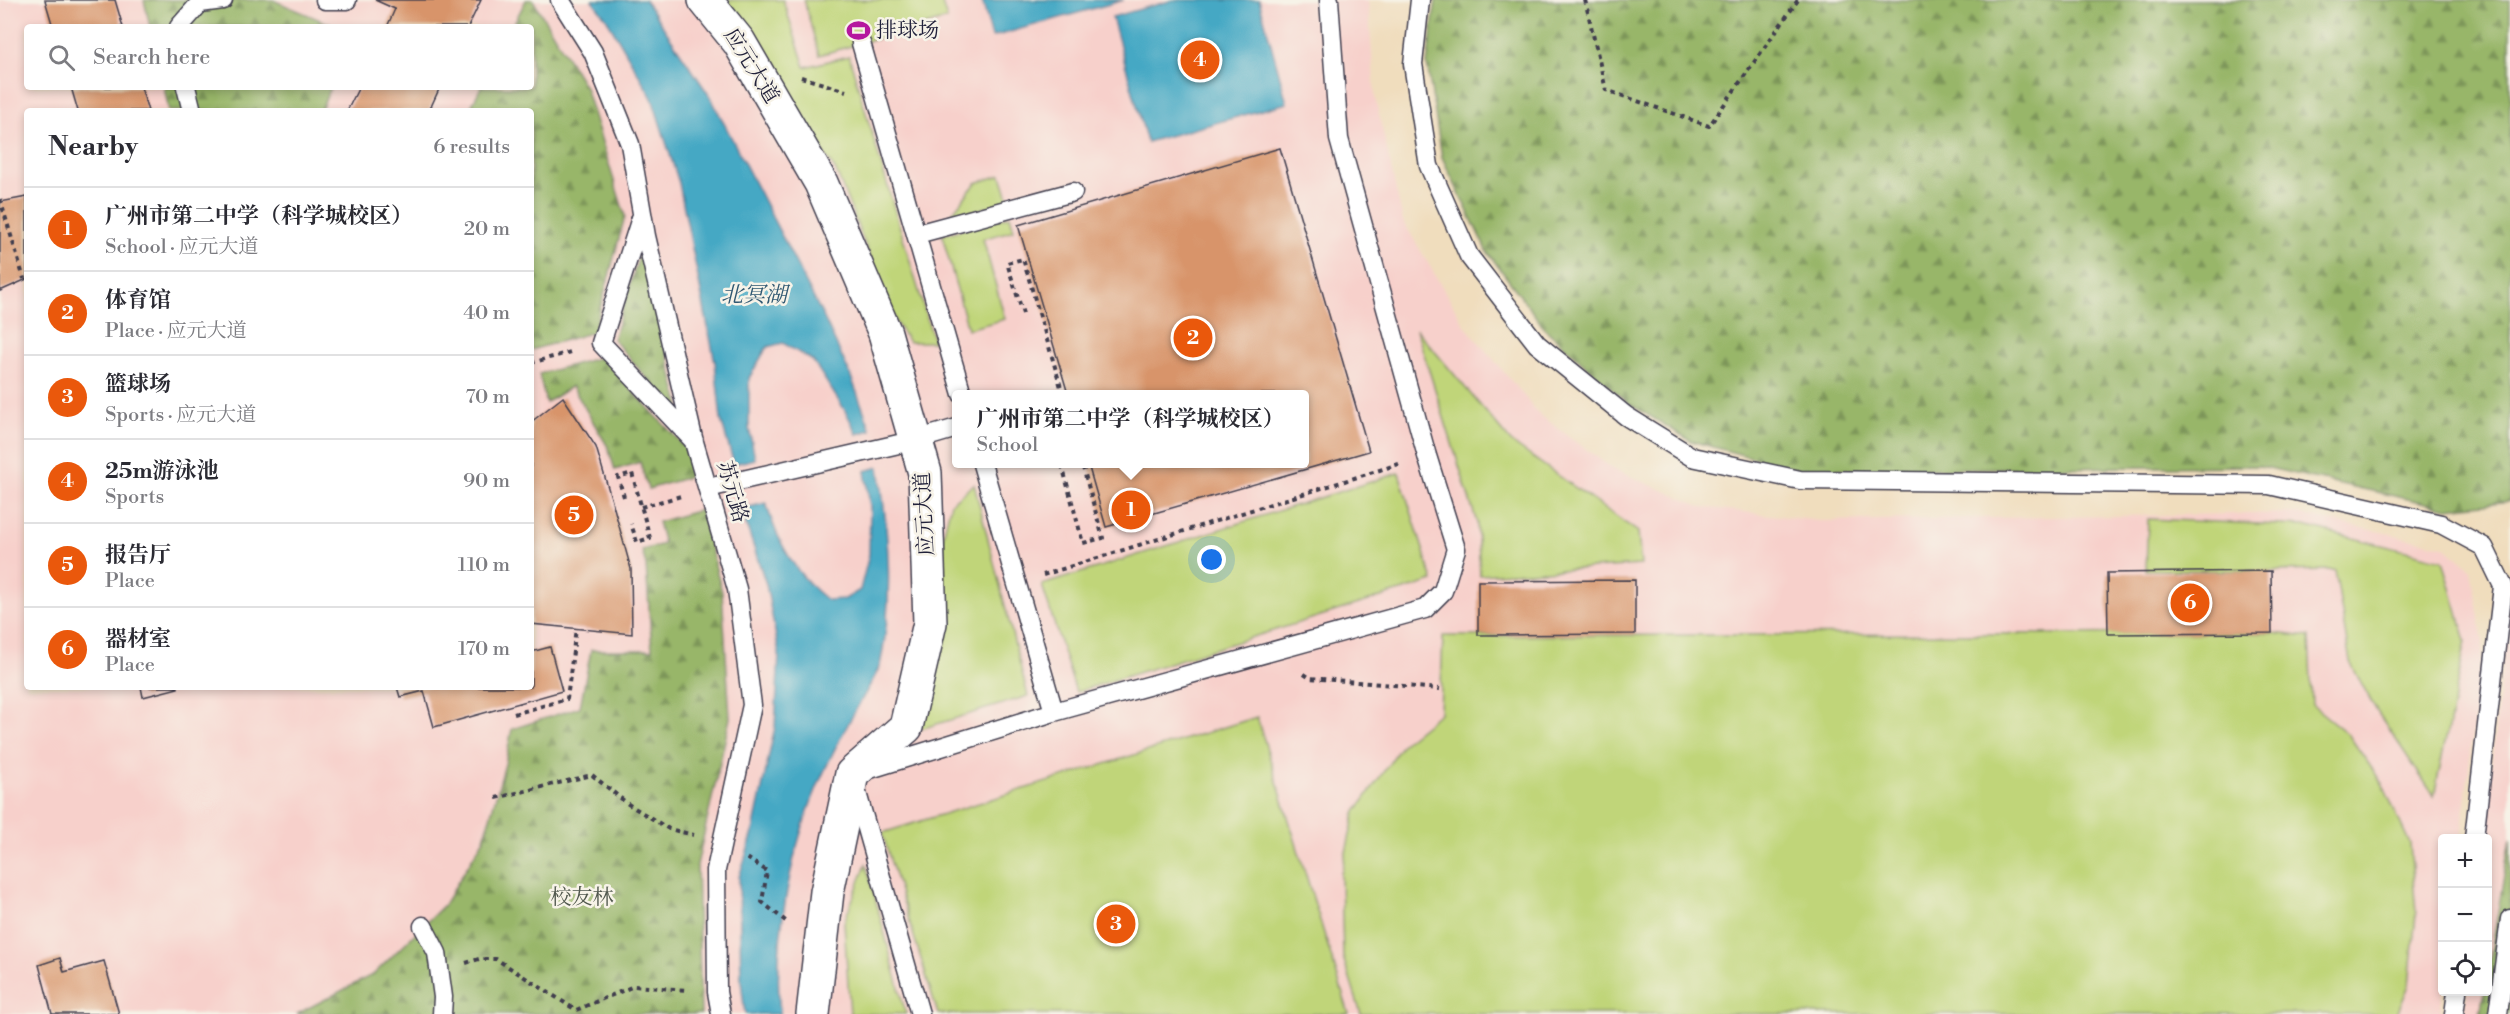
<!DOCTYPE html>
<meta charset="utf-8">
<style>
:root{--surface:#fff;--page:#f2f2f3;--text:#2b2b33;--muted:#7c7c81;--line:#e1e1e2;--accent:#ea580c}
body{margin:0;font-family:"Libre Bodoni","Noto Serif SC",serif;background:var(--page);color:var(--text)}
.controls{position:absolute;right:18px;bottom:18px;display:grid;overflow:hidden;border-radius:6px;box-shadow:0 3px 9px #0003}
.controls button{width:54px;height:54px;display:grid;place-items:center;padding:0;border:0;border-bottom:2px solid var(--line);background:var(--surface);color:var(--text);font:30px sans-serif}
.you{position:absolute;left:1212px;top:560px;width:21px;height:21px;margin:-15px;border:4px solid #fff;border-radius:50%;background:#1a73e8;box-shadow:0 0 0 9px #1a73e833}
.badge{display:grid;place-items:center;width:39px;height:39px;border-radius:50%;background:var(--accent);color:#fff;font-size:20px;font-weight:700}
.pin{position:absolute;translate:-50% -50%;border:3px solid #fff;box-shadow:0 2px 6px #0006}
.popup{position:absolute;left:952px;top:390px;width:357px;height:78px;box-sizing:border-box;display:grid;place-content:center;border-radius:6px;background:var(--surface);filter:drop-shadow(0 2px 4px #0005);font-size:20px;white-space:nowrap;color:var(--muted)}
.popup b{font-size:22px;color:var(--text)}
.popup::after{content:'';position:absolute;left:50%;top:100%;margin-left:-12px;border:12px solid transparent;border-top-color:var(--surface)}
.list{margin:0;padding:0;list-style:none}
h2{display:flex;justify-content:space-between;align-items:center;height:78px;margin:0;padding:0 24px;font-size:26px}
h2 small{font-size:20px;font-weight:400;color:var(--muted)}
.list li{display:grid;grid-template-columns:39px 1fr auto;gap:18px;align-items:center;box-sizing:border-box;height:84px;padding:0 24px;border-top:2px solid var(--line)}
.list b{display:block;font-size:22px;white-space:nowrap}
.list p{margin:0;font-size:20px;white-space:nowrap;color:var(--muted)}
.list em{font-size:20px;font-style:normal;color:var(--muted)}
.icon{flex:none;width:33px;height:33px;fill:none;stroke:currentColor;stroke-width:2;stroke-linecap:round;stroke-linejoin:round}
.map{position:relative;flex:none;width:2510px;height:1014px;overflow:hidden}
.search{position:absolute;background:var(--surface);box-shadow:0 3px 9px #0003;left:24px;top:24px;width:510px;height:66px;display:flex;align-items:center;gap:15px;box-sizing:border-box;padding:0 21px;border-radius:6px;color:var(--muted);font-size:22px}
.panel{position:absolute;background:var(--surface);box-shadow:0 3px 9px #0003;left:24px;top:108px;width:510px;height:582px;border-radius:6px}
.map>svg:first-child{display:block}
.built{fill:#f7d0cb;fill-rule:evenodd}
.grass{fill:#c0d579;stroke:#717c5a;stroke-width:1.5}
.forest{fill:url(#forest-firs);stroke:#5d6c52;stroke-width:1.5}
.water{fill:#45a8c4;stroke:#346580;stroke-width:1.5}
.building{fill:#d8946b}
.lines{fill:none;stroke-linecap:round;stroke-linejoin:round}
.service-casing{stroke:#413e4e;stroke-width:21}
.minor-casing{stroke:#413e4e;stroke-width:36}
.path{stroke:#413e4e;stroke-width:4;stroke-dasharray:4.5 4.5;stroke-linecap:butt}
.service{stroke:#fff;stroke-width:18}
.minor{stroke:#fff;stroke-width:33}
.labels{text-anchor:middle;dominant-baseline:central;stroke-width:5;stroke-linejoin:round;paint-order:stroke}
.poi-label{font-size:21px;fill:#22223b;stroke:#f7f3e8;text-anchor:start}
.street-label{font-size:21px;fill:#22223b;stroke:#f7f3e8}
.park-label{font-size:21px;fill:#51584e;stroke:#f7f3e8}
.water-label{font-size:22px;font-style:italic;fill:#305872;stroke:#f7f3e8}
</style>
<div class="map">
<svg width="2510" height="1014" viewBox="0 0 2510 1014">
<defs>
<pattern id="forest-firs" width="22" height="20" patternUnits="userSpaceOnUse" patternTransform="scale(1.5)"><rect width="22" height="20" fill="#98b669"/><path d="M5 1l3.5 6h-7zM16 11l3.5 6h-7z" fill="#7c9458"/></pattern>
</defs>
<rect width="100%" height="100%" fill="#f7f3e8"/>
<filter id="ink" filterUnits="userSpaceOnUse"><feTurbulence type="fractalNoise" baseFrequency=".0167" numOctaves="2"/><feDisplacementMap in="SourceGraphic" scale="12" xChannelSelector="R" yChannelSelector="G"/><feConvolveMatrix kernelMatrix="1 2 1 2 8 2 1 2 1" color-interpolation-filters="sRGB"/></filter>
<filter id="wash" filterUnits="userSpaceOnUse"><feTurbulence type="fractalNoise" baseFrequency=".008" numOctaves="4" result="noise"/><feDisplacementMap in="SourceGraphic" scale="24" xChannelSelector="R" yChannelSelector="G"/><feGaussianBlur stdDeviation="1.35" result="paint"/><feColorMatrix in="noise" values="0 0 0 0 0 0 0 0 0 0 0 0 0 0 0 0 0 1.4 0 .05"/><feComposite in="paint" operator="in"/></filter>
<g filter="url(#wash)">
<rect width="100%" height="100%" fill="#f0ddbd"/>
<path class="built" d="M0,0H1368L1375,97L1403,221L1466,327L1540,415L1613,469L1702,507L1820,521L2294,513L2444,546L2471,569L2483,643L2461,838H2442L2443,992L2440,1014H0ZM27,27H531V87H27ZM27,111H531V687H27ZM957,394H1305V464H957Z
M2510,597V1014H2464L2467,992H2488V838H2483Z"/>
<path class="grass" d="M722,0H783L805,67L849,56L934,342H909L896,323L836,171Z
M804,0H941L947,19L819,55Z
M1001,175L1009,201L948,218L976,183Z
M1010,216L1014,230L983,239L1005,319L968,329L942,235Z
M1416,329L1511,442L1638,532L1641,565L1480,575L1477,523Z
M1399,473L1433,581L1076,692L1042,585Z
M974,484L1028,696L921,729L943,536L951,503Z
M2148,519L2304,526L2443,560L2466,641L2434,796L2376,710L2350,662L2335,570L2271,571L2146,570Z
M2272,633L2309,637L2312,705L2348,734L2382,783L2410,844L2416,913L2409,985L2397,1014H1361L1343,957L1341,874L1355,813L1404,742L1440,713L1443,636Z
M1257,717L1349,1014H938L882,833Z
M866,864L906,1014H850L844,922Z"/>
<path class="forest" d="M144,0H273L337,27H150Z
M526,0H533L585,87L625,216L594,332L531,350V111H469L481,87H531V27H512Z
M1436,0H2510V501L2448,508L2260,466L1799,470L1691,441L1628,403L1545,329L1486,250L1442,157L1427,64Z
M164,87H331L320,111H169Z
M642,246L683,420L613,339Z
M601,357L686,448L693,476L648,489L640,462L615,470L608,447L572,386L546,403L539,374Z
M701,510L722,592L730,718L697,865L701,1014H297L374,974L444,905L484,839L505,764L512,729L580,707L591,650H652L646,565L642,550L664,544L658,522Z
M2510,839V1014H2480L2484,992H2488V972Z"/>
<path class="water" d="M592,0H645L711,98L824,318L850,374L871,430L857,434L846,412L813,361L783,343L767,347L749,378V428L755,459L734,464L721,420L715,362L679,183L652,98L606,18Z
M982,0H1124L992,37Z
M1173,0H1259L1287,103L1147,142L1112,17Z
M879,467C888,531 894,597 881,661C879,672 870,684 865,694C850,720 835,747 823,774C791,843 773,939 780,1014H745L741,981L739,877L752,836L775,727L779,653L766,584L741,509L766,503C777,541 796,576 827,600L845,599L860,590L869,555L870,507L865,471Z"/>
<g id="blocks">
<path class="building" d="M45,0H115L123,27H53Z
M375,0H481L468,27H387L395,9Z
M71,87H141L148,111H78Z
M359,87H440L429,111H347Z
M1280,148L1369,451L1106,527L1088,464H1305V394H1068L1018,225Z
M27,197V279L0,291V202Z
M563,397L596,447L614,508L631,569L632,634L531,624V422Z
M2271,571L2272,633L2108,634L2107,573Z
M1635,580V634L1478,635V581Z
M550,647L562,691L434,727L424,691L400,697L397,687H531V652Z
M141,687H178V688L143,697Z
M60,958L64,972L104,961L119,1014H52L39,965Z"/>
</g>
</g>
<g filter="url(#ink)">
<use href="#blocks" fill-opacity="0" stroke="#413e4e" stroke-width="1.5"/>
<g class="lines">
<defs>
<path id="service" d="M325,0H347
M560,0L593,52L630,144L646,236L694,442L737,589L752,705L716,870L717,992L721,1014
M1420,0L1413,64L1429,166L1469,256L1537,344L1626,416L1692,457L1800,480L2269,485L2441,524L2484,547L2503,586L2474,838
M179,27L200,3L223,0
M861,43L962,394
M186,87L192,111
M641,218L601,343L694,441
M917,234L1073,192
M982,464L1054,712
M708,488L916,440L957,428
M867,770L1054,712L1425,609L1443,591L1456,549L1427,456L1339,139L1329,0
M855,786L920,1014
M423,926L437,953L443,997L442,1014
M2454,1014L2457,992
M2498,1014L2510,919"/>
<path id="minor" d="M705,0L739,42L821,183L885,333L925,473L930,623L906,727L852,774L827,892L813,1014"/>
</defs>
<use href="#service" class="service-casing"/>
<use href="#minor" class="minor-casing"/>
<path class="path" d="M1585,0L1606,90L1709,126L1798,0
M801,77L846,91
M0,199L24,279
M1023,314L1007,263L1023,259L1063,394
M531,363L574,351
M1062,465L1083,543L1103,538L1082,464
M624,497L618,477L632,473L650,538L637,542L631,524
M641,507L681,496
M1043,575L1399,464
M1304,674L1310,678L1440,689
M514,714L567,699L576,628
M496,798L592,775L628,804L669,829L694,835
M747,858L767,871L762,902L788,923
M466,963L479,959H496L576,1010L634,986L687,990"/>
<use href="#service" class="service"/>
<use href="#minor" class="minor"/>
</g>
</g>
<defs>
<symbol id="stadium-bare" viewBox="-9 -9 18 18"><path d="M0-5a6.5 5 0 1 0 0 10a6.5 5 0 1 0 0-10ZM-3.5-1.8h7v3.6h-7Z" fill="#b5179e" stroke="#f7f3e8" stroke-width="2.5" paint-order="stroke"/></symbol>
</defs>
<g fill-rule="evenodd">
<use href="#stadium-bare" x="842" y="14" width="33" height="33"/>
</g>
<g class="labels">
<g class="poi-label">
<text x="876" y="31">排球场</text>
</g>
<g class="street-label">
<text transform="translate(751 66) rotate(58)">应元大道</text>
<text transform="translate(732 492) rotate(74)">苏元路</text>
<text transform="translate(925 514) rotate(-93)">应元大道</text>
</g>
<g class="park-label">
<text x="582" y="898">校友林</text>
</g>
<g class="water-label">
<text x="754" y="295">北冥湖</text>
</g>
</g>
</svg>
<div class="controls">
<button>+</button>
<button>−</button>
<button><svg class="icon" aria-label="locate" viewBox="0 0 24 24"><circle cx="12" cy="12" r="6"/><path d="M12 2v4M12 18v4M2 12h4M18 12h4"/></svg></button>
</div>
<div class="you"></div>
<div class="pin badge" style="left:1131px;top:510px">1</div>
<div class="popup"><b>广州市第二中学（科学城校区）</b>School</div>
<div class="pin badge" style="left:1193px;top:338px">2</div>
<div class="pin badge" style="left:1116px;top:924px">3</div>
<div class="pin badge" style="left:1200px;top:60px">4</div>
<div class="pin badge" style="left:574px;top:515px">5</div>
<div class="pin badge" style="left:2190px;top:603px">6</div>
<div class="search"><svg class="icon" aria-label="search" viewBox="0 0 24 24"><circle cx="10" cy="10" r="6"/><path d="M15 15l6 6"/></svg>Search here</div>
<section class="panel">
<h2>Nearby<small>6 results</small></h2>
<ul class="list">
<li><span class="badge">1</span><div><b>广州市第二中学（科学城校区）</b><p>School · 应元大道</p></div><em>20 m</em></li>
<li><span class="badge">2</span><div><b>体育馆</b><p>Place · 应元大道</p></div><em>40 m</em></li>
<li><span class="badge">3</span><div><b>篮球场</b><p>Sports · 应元大道</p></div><em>70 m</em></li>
<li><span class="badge">4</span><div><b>25m游泳池</b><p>Sports</p></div><em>90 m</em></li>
<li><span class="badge">5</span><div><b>报告厅</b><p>Place</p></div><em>110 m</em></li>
<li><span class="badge">6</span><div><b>器材室</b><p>Place</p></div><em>170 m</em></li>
</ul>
</section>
</div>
